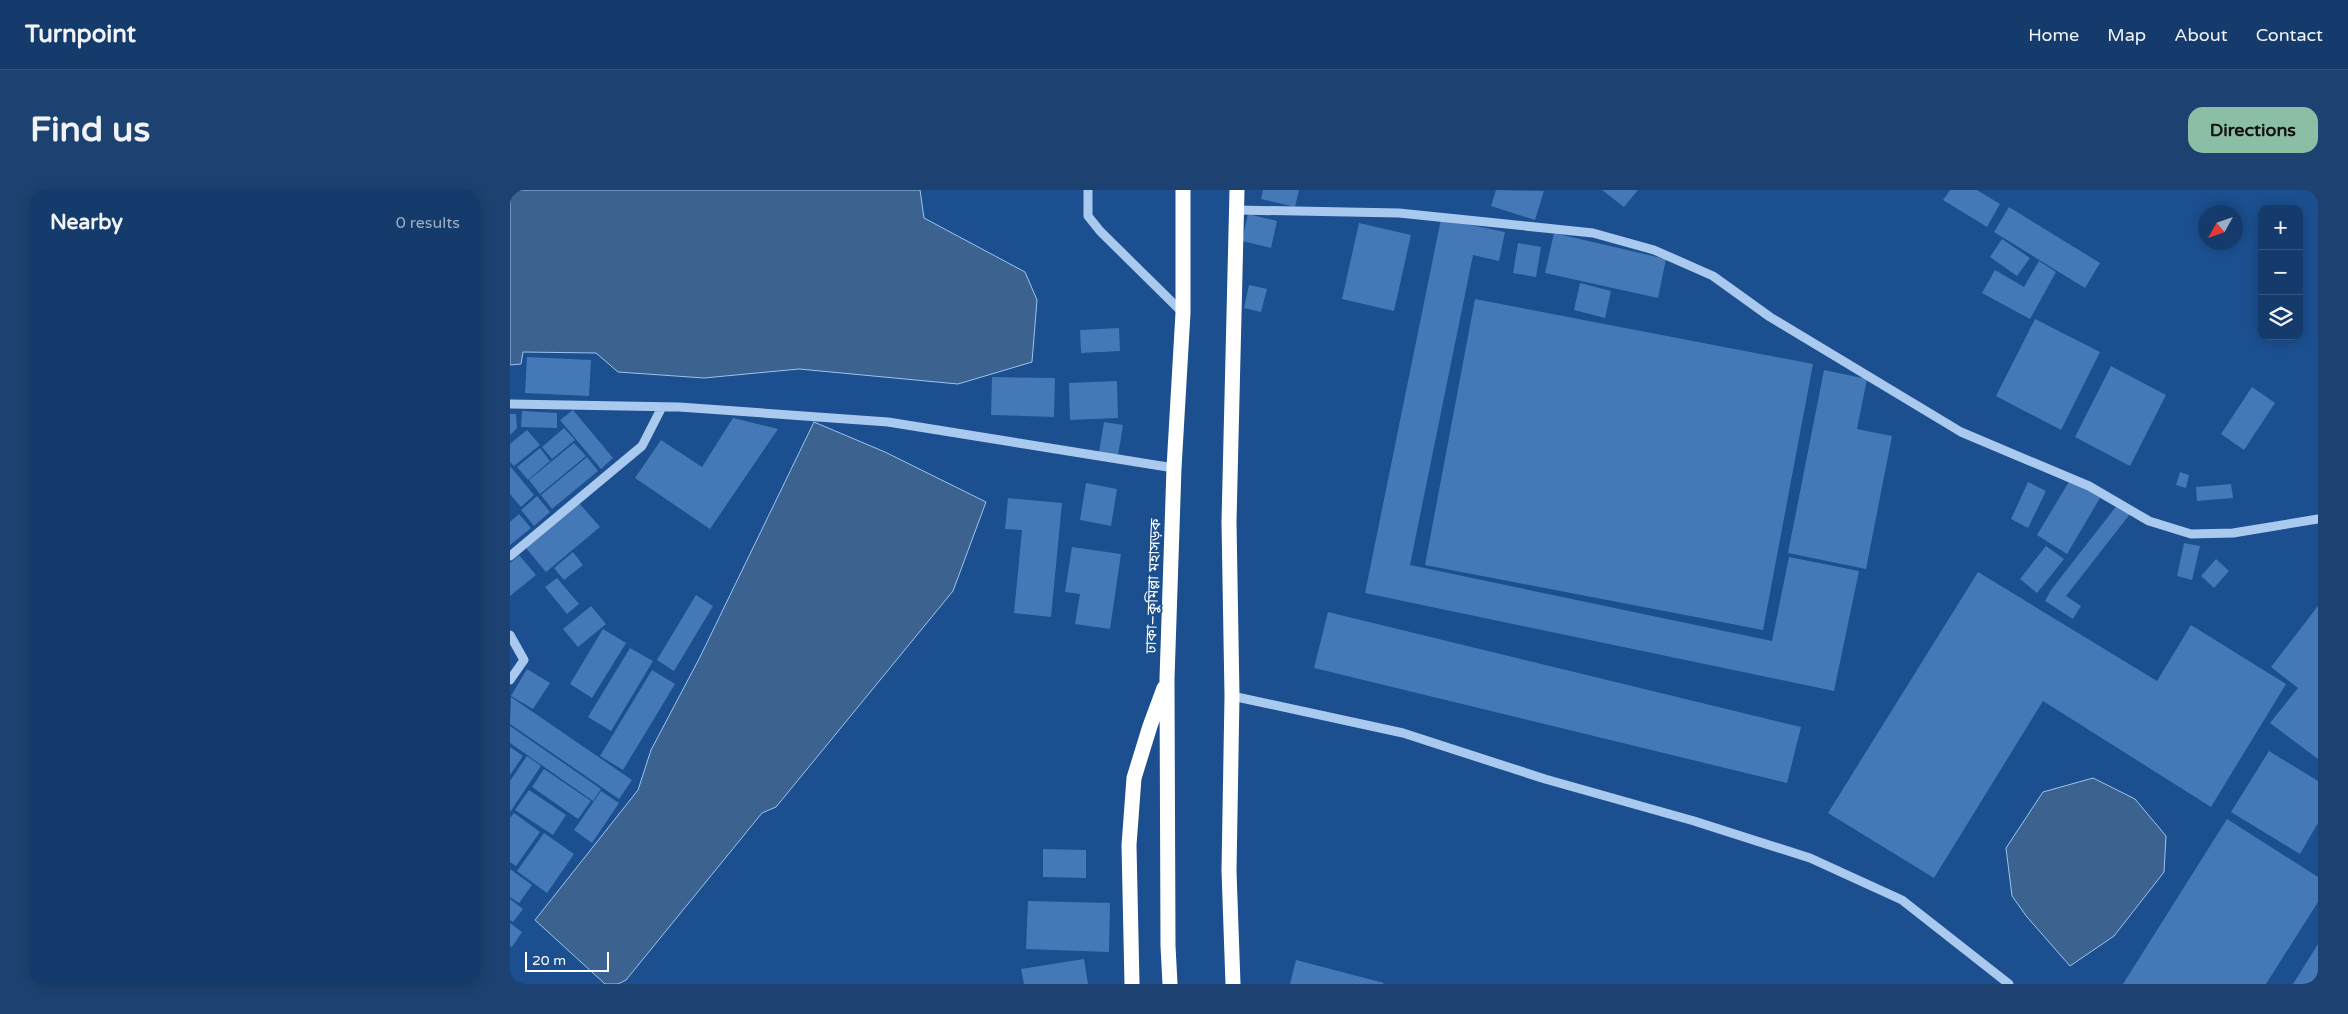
<!DOCTYPE html>
<meta charset="utf-8">
<style>
:root{--surface:#143b6b;--page:#1d4271;--text:#f1f3f6;--muted:#9dadc1;--line:#33557e;--accent:#8abfa5}
body{margin:0;font-family:"Varela Round","Noto Sans Bengali",sans-serif;background:var(--page);color:var(--text)}
.controls{position:absolute;right:15px;top:15px;display:grid;overflow:hidden;border-radius:10px;box-shadow:0 2px 12px #0003}
.controls button{width:45px;height:45px;display:grid;place-items:center;padding:0;border:0;border-bottom:1px solid var(--line);background:var(--surface);color:var(--text);font:25px sans-serif}
.compass{position:absolute;left:1688px;top:15px;width:45px;height:45px;border-radius:50%;background:var(--surface);box-shadow:0 2px 12px #0003;rotate:230deg}
.scale{position:absolute;left:15px;bottom:12px;width:84px;box-sizing:border-box;padding-left:5px;border:2px solid #fff;border-top:0;font-size:14px;line-height:18px;white-space:nowrap;color:#fff;-webkit-text-stroke:4px #1b4f8f;paint-order:stroke}
.list{margin:0;padding:0;list-style:none}
h2{display:flex;justify-content:space-between;align-items:center;height:65px;margin:0;padding:0 20px;font-size:21px}
h2 small{font-size:16px;font-weight:400;color:var(--muted)}
.icon{flex:none;width:28px;height:28px;fill:none;stroke:currentColor;stroke-width:2;stroke-linecap:round;stroke-linejoin:round}
.map{position:relative;flex:none;width:1808px;height:794px;overflow:hidden;border-radius:15px}
header{display:flex;align-items:center;gap:30px;box-sizing:border-box;height:70px;padding:0 25px;background:var(--surface);border-bottom:1px solid var(--line)}
header strong{font-size:24px}
nav{display:flex;gap:28px;margin-inline-start:auto;font-size:18px}
.intro{display:flex;align-items:center;justify-content:space-between;box-sizing:border-box;height:120px;padding:0 30px}
h1{margin:0;font-size:35px}
.button{padding:12px 22px;border-radius:15px;background:var(--accent);color:#111;font-size:18px;font-weight:700}
main{display:flex;gap:30px;padding:0 30px}
aside{flex:1;background:var(--surface);border-radius:15px;box-shadow:0 2px 12px #0003}
.map>svg:first-child{display:block}
.water{fill:#3c6290;stroke:#9cc4f0}
.building{fill:#4478b7}
.lines{fill:none;stroke-linecap:round;stroke-linejoin:round}
.minor{stroke:#a9c9ee;stroke-width:9}
.highway{stroke:#fff;stroke-width:15}
.labels{text-anchor:middle;dominant-baseline:central;stroke-width:4;stroke-linejoin:round;paint-order:stroke}
.street-label{font-size:15px;fill:#fff;stroke:#1b4f8f}
</style>
<header>
<strong>Turnpoint</strong>
<nav><a>Home</a><a>Map</a><a>About</a><a>Contact</a></nav>
</header>
<div class="intro"><h1>Find us</h1><a class="button">Directions</a></div>
<main>
<aside>
<h2>Nearby<small>0 results</small></h2>
<ul class="list">
</ul>
</aside>
<div class="map">
<svg width="1808" height="794" viewBox="0 0 1808 794">
<rect width="100%" height="100%" fill="#1b4f8f"/>
<path class="water" d="M0,0H410L414,28L515,82L527,110L522,172L448,194L289,179L194,188L108,182L86,163L13,162L11,174L0,175Z
M304,232L375,262L476,312L443,401L266,617L252,623L116,790L108,794H95L25,730L128,600L141,560L190,467Z
M1583,588L1625,609L1656,646L1654,682L1604,746L1560,776L1517,727L1502,706L1496,658L1533,602Z"/>
<path class="building" d="M753,0H789L785,17L751,9Z
M986,0L1034,1L1025,30L981,16Z
M1092,0H1128L1114,17Z
M1440,0H1467L1490,14L1477,37L1433,10Z
M1499,17L1590,73L1575,98L1484,42Z
M738,24L767,31L761,58L732,51Z
M931,29L995,42L989,71L963,65L900,375L1262,451L1279,367L1349,381L1324,501L855,403Z
M849,33L901,45L884,121L832,109Z
M1044,43L1156,69L1148,108L1035,83Z
M1492,49L1520,68L1507,86L1480,67Z
M1008,53L1031,57L1026,87L1003,83Z
M1529,71L1546,82L1520,129L1472,103L1485,80L1514,97Z
M1070,93L1101,101L1095,128L1064,120Z
M739,95L757,99L751,122L734,118Z
M965,109L1303,174L1253,440L915,375Z
M1525,129L1590,162L1551,240L1486,206Z
M609,138L610,161L571,163L570,140Z
M17,167L81,170L79,206L15,203Z
M1601,176L1656,205L1620,276L1565,247Z
M1314,180L1357,189L1347,239L1382,246L1356,379L1278,363Z
M482,187L545,188L544,227L481,225Z
M607,191L608,228L560,230L559,193Z
M1742,197L1765,213L1734,260L1711,244Z
M63,220L103,268L91,279L50,230Z
M12,221L47,223V238L11,237Z
M0,224H6L7,238L0,245Z
M223,228L268,239L200,339L125,288L151,250L192,277Z
M594,232L613,235L607,272L588,268Z
M54,238L65,250L42,269L32,257Z
M17,240L30,255L4,276L0,272V254Z
M64,253L76,266L30,304L19,290Z
M30,258L40,271L18,290L7,277Z
M77,267L88,281L42,319L31,305Z
M0,276L24,305L11,317L0,304Z
M1670,282L1679,285L1676,298L1666,295Z
M1560,290L1590,308L1557,364L1527,345Z
M1518,292L1536,301L1518,338L1501,329Z
M576,293L607,299L601,336L570,330Z
M1721,294L1723,308L1687,311L1686,297Z
M27,306L40,322L24,336L11,320Z
M498,308L552,313L541,427L504,423L512,340L495,339Z
M69,313L90,337L36,382L16,358Z
M1608,314L1620,324L1556,406L1571,416L1563,429L1535,411L1541,400Z
M9,324L21,338L0,355V332Z
M1674,353L1690,356L1682,390L1667,386Z
M1536,356L1554,369L1527,403L1510,389Z
M562,357L611,364L600,439L565,434L570,404L555,402Z
M63,362L73,375L54,390L44,378Z
M9,365L26,385L0,406V373Z
M1706,369L1719,381L1704,398L1691,386Z
M1468,382L1647,491L1681,435L1776,494L1701,617L1533,511L1424,688L1318,623Z
M47,388L69,414L57,424L35,397Z
M186,405L203,416L164,481L147,470Z
M81,416L96,434L68,457L53,439Z
M1808,416V569L1760,533L1788,498L1761,477Z
M818,422L1291,537L1277,593L804,478Z
M93,439L116,453L82,508L60,494Z
M120,458L143,471L101,541L78,527Z
M17,479L40,493L23,519L1,506Z
M142,480L165,494L113,580L90,566Z
M1,507L122,590L109,609L0,534Z
M0,536L91,599L83,611L0,553Z
M0,557L13,566L0,585Z
M1759,561L1808,591V633L1790,664L1721,622Z
M17,566L31,576L0,622V591Z
M34,579L81,611L68,629L22,597Z
M19,600L56,625L43,645L5,620Z
M91,601L109,613L82,653L64,640Z
M4,623L30,642L6,676L0,672V628Z
M1717,629L1808,687V712L1756,794H1613Z
M34,643L64,664L37,703L7,681Z
M533,659L576,660V688L533,687Z
M0,679L22,695L9,713L0,707Z
M0,709L13,719L3,732L0,730Z
M518,711L600,713L599,762L516,759Z
M0,733L12,742L2,757L0,756Z
M1808,754V794H1783Z
M574,769L578,794H514L511,779Z
M786,770L874,793L873,794H780Z"/>
<g class="lines">
<path class="minor" d="M578,0V26L590,41L673,123
M727,20L889,23L1083,43L1144,60L1203,86L1260,127L1451,242L1579,296L1639,331L1681,344L1723,343L1808,329
M0,214L169,217L378,232L664,278
M0,366L132,256L152,217
M0,445L14,470L0,490
M722,506L893,543L1035,589L1184,631L1300,668L1392,710L1499,794"/>
<path class="highway" d="M622,794L619,655L624,588L640,536L654,498
M660,794L658,756L657,489L664,278L673,123V0
M723,794L719,681L722,506L719,332L727,0"/>
</g>
<g class="labels">
<g class="street-label">
<text transform="translate(643 396) rotate(-88)">ঢাকা–কুমিল্লা মহাসড়ক</text>
</g>
</g>
</svg>
<div class="controls">
<button>+</button>
<button>−</button>
<button><svg class="icon" aria-label="layers" viewBox="0 0 24 24"><path d="M12 4l9 5-9 5-9-5zM3 14l9 5 9-5"/></svg></button>
</div>
<svg class="compass" viewBox="-18 -18 36 36"><path d="M0-13l5 13h-10z" fill="#e53935"/><path d="M0 13l5-13h-10z" fill="#9dadc1"/></svg>
<div class="scale">20 m</div>
</div>
</main>
